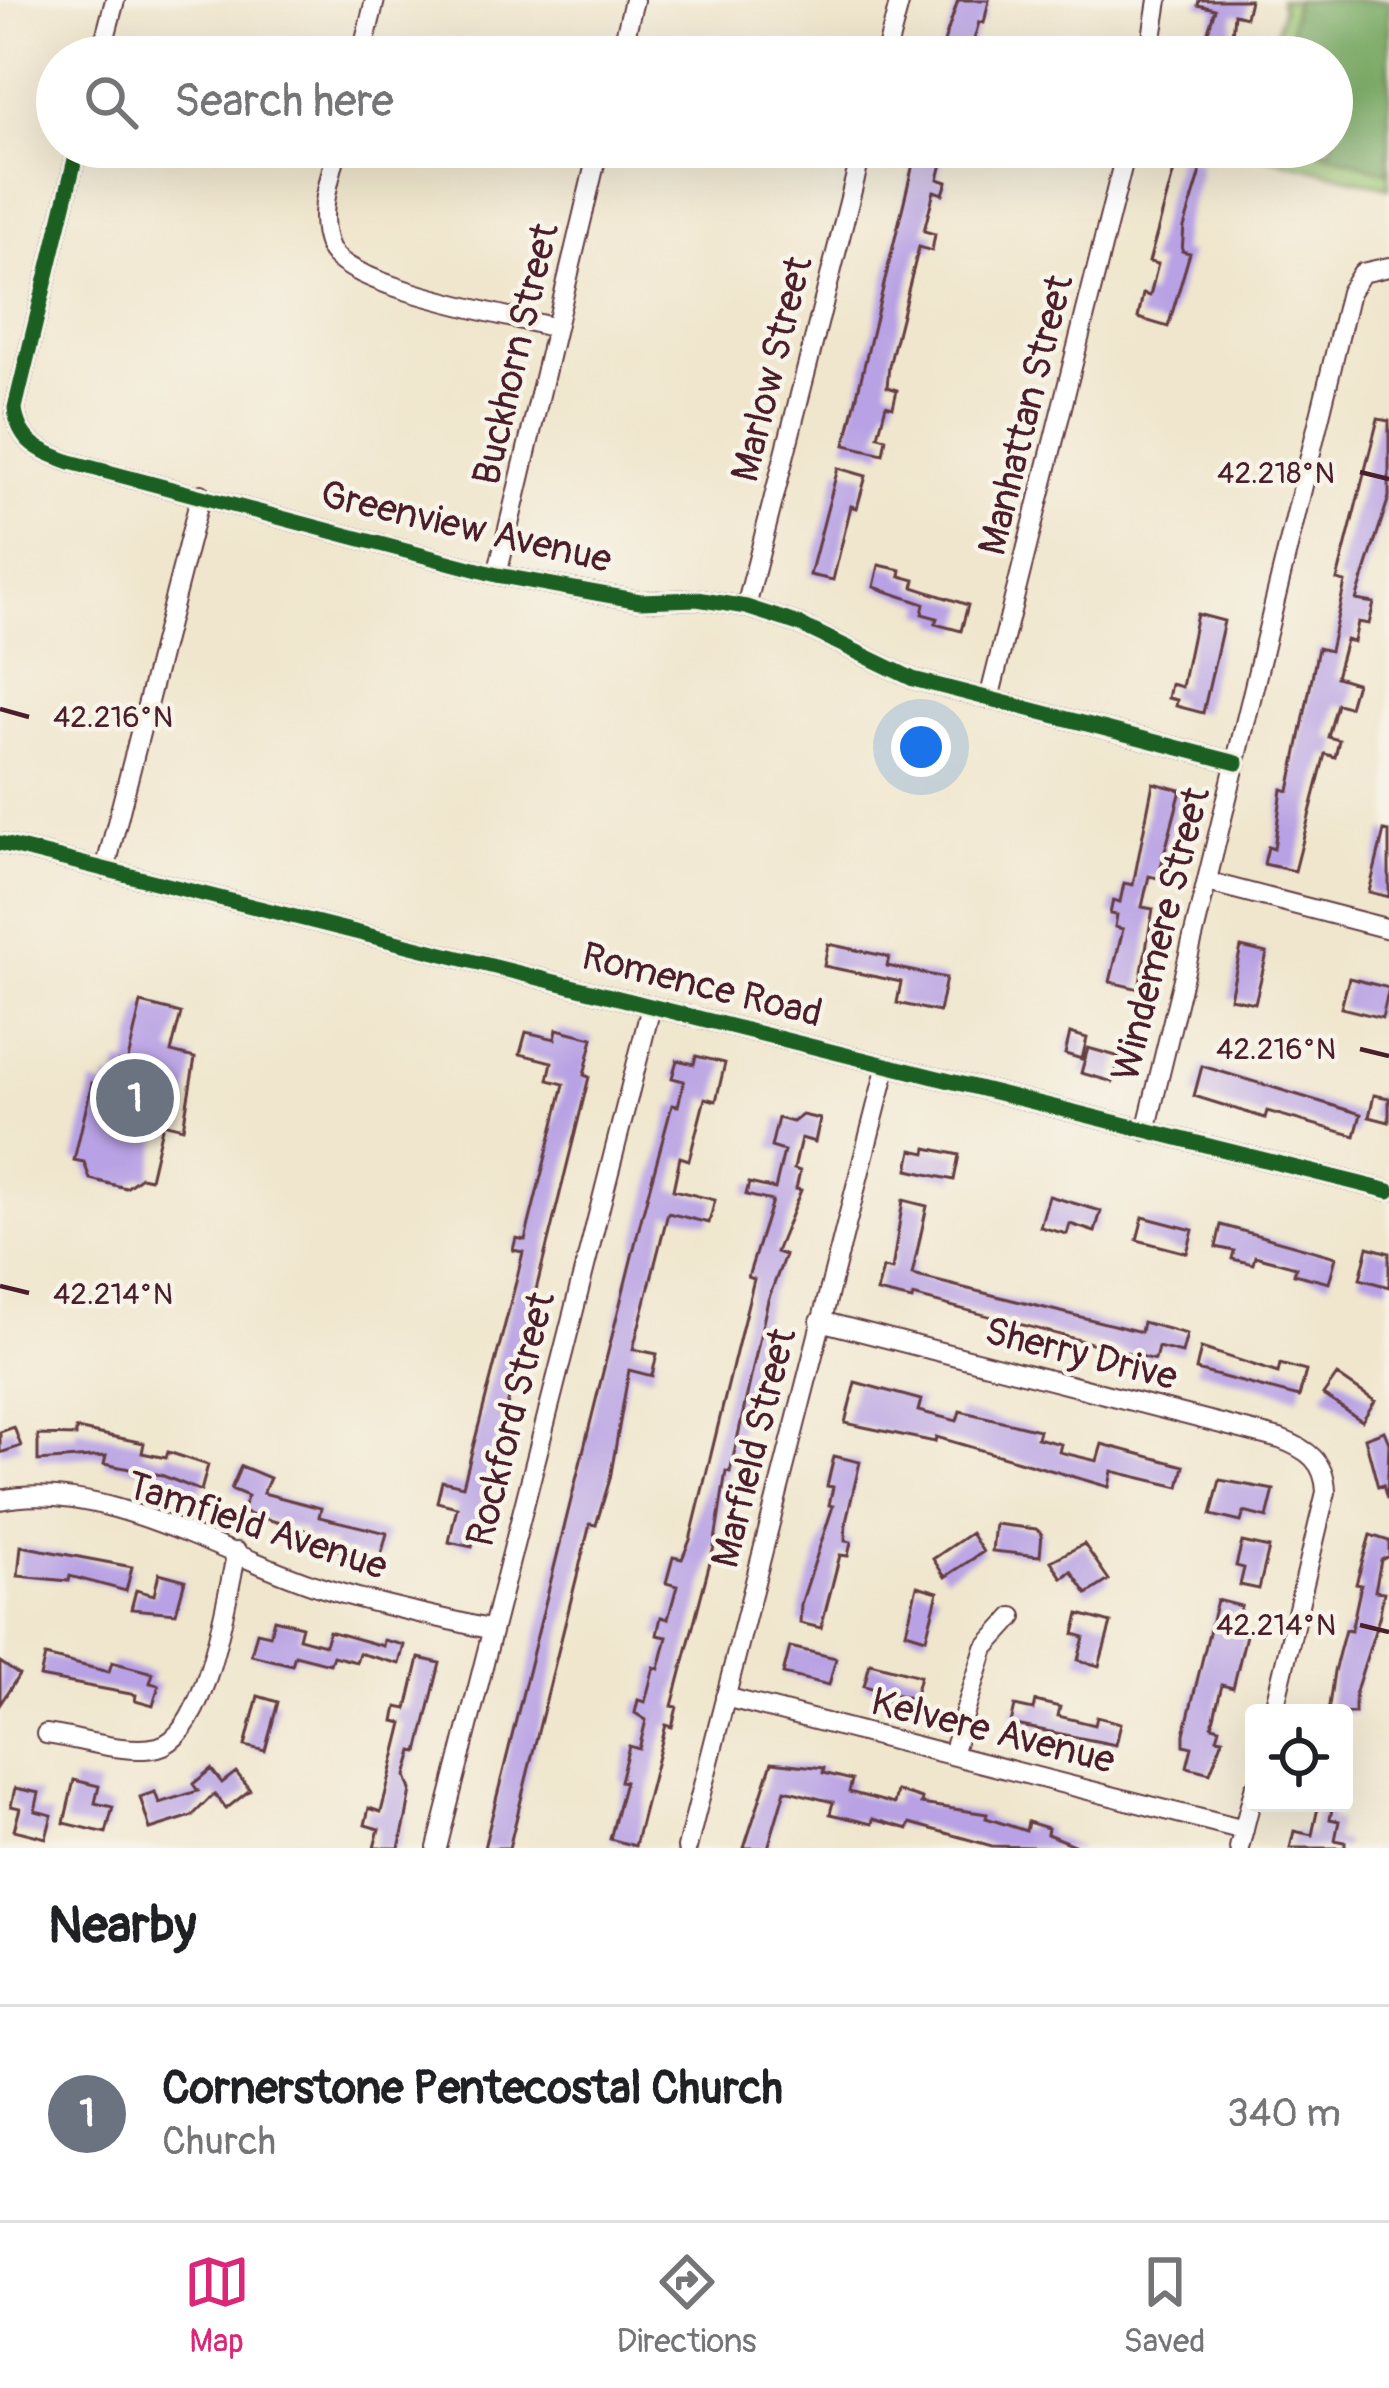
<!DOCTYPE html>
<meta charset="utf-8">
<style>
:root{--surface:#fff;--page:#f2f2f2;--text:#202124;--muted:#757577;--line:#e0e0e0;--accent:#db2777}
body{margin:0;font-family:Pangolin,sans-serif;background:var(--page);color:var(--text)}
.controls{position:absolute;right:36px;bottom:36px;display:grid;overflow:hidden;border-radius:12px;box-shadow:0 12px 48px #0002}
.controls button{width:108px;height:108px;display:grid;place-items:center;padding:0;border:0;border-bottom:3px solid var(--line);background:var(--surface);color:var(--text);font:60px sans-serif}
.you{position:absolute;left:921px;top:747px;width:42px;height:42px;margin:-30px;border:9px solid #fff;border-radius:50%;background:#1a73e8;box-shadow:0 0 0 18px #1a73e833}
.badge{display:grid;place-items:center;width:78px;height:78px;border-radius:50%;background:var(--accent);color:#fff;font-size:39px;font-weight:700}
.pin{position:absolute;translate:-50% -50%;border:6px solid #fff;box-shadow:0 3px 12px #0006}
.list{margin:0;padding:0;list-style:none}
h2{display:flex;justify-content:space-between;align-items:center;height:156px;margin:0;padding:0 48px;font-size:51px}
h2 small{font-size:39px;font-weight:400;color:var(--muted)}
.list li{display:grid;grid-template-columns:78px 1fr auto;gap:36px;align-items:center;box-sizing:border-box;height:216px;padding:0 48px;border-top:3px solid var(--line)}
.list b{display:block;font-size:45px;white-space:nowrap}
.list p{margin:0;font-size:39px;white-space:nowrap;color:var(--muted)}
.list em{font-size:39px;font-style:normal;color:var(--muted)}
.icon{flex:none;width:66px;height:66px;fill:none;stroke:currentColor;stroke-width:2;stroke-linecap:round;stroke-linejoin:round}
.map{position:relative;flex:none;width:1389px;height:1848px;overflow:hidden}
.search{position:absolute;background:var(--surface);box-shadow:0 12px 48px #0002;left:36px;right:36px;top:36px;height:132px;display:flex;align-items:center;gap:30px;box-sizing:border-box;padding:0 42px;border-radius:66px;color:var(--muted);font-size:45px}
.sheet{height:372px;background:var(--surface)}
nav{display:flex;justify-content:space-around;align-items:center;box-sizing:border-box;height:168px;border-top:3px solid var(--line);background:var(--surface);font-size:33px;color:var(--muted)}
nav a{display:grid;justify-items:center;gap:6px}
nav .on{color:var(--accent)}
.map>svg:first-child{display:block}
.green{fill:#9cc876;stroke:#737450;stroke-width:3}
.forest{fill:#7dac67;stroke:#646649;stroke-width:3}
.building{fill:#b8a1e4}
.lines{fill:none;stroke-linecap:round;stroke-linejoin:round}
.minor-casing{stroke:#633d43;stroke-width:22}
.minor{stroke:#fff;stroke-width:18}
.cycleway-casing{stroke:#f7f3e8;stroke-width:22}
.cycleway{stroke:#1b5e20;stroke-width:15}
.ticks{fill:none;stroke:#4a1f2b;stroke-width:4.5}
.labels{text-anchor:middle;dominant-baseline:central;stroke-width:9;stroke-linejoin:round;paint-order:stroke}
.street-label{font-size:39px;fill:#4a1f2b;stroke:#f7f3e8}
.ticks-label{font-size:30px;text-anchor:middle;fill:#4a1f2b;stroke:#f7f3e8;stroke-width:9;stroke-linejoin:round;paint-order:stroke}
</style>
<div class="map">
<svg width="1389" height="1848" viewBox="0 0 1389 1848">
<rect width="100%" height="100%" fill="#f7f3e8"/>
<filter id="ink" filterUnits="userSpaceOnUse"><feTurbulence type="fractalNoise" baseFrequency=".00833" numOctaves="2"/><feDisplacementMap in="SourceGraphic" scale="24" xChannelSelector="R" yChannelSelector="G"/><feConvolveMatrix kernelMatrix="1 2 1 2 8 2 1 2 1" color-interpolation-filters="sRGB"/></filter>
<filter id="wash" filterUnits="userSpaceOnUse"><feTurbulence type="fractalNoise" baseFrequency=".004" numOctaves="4" result="noise"/><feDisplacementMap in="SourceGraphic" scale="48" xChannelSelector="R" yChannelSelector="G"/><feGaussianBlur stdDeviation="2.7" result="paint"/><feColorMatrix in="noise" values="0 0 0 0 0 0 0 0 0 0 0 0 0 0 0 0 0 1.4 0 .05"/><feComposite in="paint" operator="in"/></filter>
<g filter="url(#wash)">
<rect width="100%" height="100%" fill="#f0e6cd"/>
<path class="green" d="M1280,0H1389V188L1244,151L1245,147H1332V57H1270L1282,10Z"/>
<path class="forest" d="M1295,0H1389V173L1309,147H1332V57H1286Z"/>
<g id="blocks">
<path class="building" d="M958,0H989L984,23L979,22L969,57H939Z
M1199,0H1250L1246,17L1234,14L1230,57L1201,54L1215,9L1198,5Z
M916,152L943,160L938,179L947,182L943,194L934,191L924,231L935,234L932,251L919,247L889,366L887,387L897,390L893,407L886,405L878,436L886,438L883,454L845,445Z
M1178,156L1200,161V175L1184,227L1182,251L1190,253L1168,327L1138,318L1143,294L1150,296L1158,264L1149,262Z
M1378,419L1389,421V497L1356,600L1374,603L1369,624L1358,622L1354,642L1346,640L1336,677L1356,683L1349,707L1337,704L1328,737L1339,740L1335,757L1325,754L1295,871L1264,864L1268,847L1274,849L1282,789L1289,791L1318,648L1330,651L1345,582L1337,580Z
M838,468L866,476L857,508L851,506L833,580L810,575Z
M879,565L901,570L900,576L915,580L913,587L968,605L961,631L935,624L937,618L922,614L924,604L874,587Z
M1197,614L1224,621L1203,713L1176,706L1177,700L1168,698L1171,684L1182,687Z
M1153,783L1181,790L1158,878L1149,876L1142,907L1153,909L1139,989L1110,982L1123,929L1115,927L1117,915L1110,914L1113,900L1120,902L1124,883L1133,885Z
M1384,831L1389,832V897L1369,892Z
M828,944L889,957L887,966L946,978L939,1012L897,1003L901,982L824,966Z
M1241,947L1267,953L1255,1003L1230,998Z
M1349,978L1389,988L1382,1018L1341,1008Z
M141,1003L181,1013L171,1052L195,1058L183,1128L163,1123L150,1179L141,1177L126,1188L90,1179L84,1162L74,1160L92,1083L105,1087L108,1078L115,1080L119,1062L127,1064Z
M557,1029L593,1038L584,1075L589,1077L472,1547L449,1542L457,1507L437,1502L442,1481L463,1486L516,1282L523,1252L513,1250L516,1238L525,1240L564,1084L548,1080L552,1062L520,1054L526,1032L555,1039Z
M1070,1033L1087,1038L1082,1059L1065,1054Z
M1088,1048L1120,1057L1113,1082L1081,1073Z
M696,1056L725,1063L716,1101L705,1098L689,1160L680,1157L673,1190L715,1200L709,1223L668,1213L633,1349L657,1354L652,1376L629,1370L610,1479L596,1525L590,1524L509,1848H484L642,1216L672,1105L678,1106L684,1081L672,1078L677,1060L694,1064Z
M1202,1066L1361,1114L1355,1136L1267,1111L1265,1118L1194,1096Z
M1374,1095L1389,1098V1122L1369,1117Z
M802,1115L820,1119L815,1142L801,1138L794,1169L800,1171L796,1189L801,1190L776,1252L785,1255L768,1300L730,1472L726,1471L714,1547L672,1706L677,1707L672,1727L666,1725L635,1846L610,1839L625,1782L620,1781L629,1746L639,1749L646,1720L635,1713L638,1700L645,1702L654,1667L659,1669L667,1637L657,1635L661,1617L668,1619L677,1586L666,1583L673,1557L682,1559L690,1540L754,1279L748,1277L772,1201L746,1195L749,1183L775,1189L784,1151L771,1147L778,1118L793,1122Z
M927,1148L959,1155L954,1180L908,1170L912,1150L926,1153Z
M1049,1196L1101,1211L1095,1232L1070,1224L1067,1234L1040,1227Z
M903,1200L927,1206L912,1275L1141,1332L1143,1322L1187,1334L1182,1353L1158,1347L1155,1360L913,1296L912,1300L877,1292L883,1268L892,1270Z
M1143,1217L1193,1230L1187,1253L1137,1240Z
M1221,1225L1336,1257L1329,1283L1294,1274L1296,1267L1255,1256L1253,1264L1232,1259L1234,1251L1216,1247Z
M1368,1247L1389,1253V1287L1360,1279Z
M1201,1348L1278,1373L1280,1364L1306,1371L1299,1397L1196,1370Z
M1337,1375L1375,1401L1362,1421L1323,1395Z
M855,1382L921,1400L918,1411L957,1421L960,1411L1039,1430L1037,1438L1061,1444L1059,1452L1097,1461L1102,1444L1184,1466L1179,1487L1112,1471L1109,1487L936,1437L935,1442L845,1423Z
M14,1427L21,1446L0,1453V1432Z
M76,1429L144,1443L142,1453L166,1458L168,1452L208,1465L201,1491L161,1475L104,1464L106,1456L38,1461V1435L76,1436Z
M1384,1431L1389,1443L1387,1499L1383,1485L1378,1487L1365,1438Z
M834,1456L860,1462L846,1522L845,1541L851,1542L848,1556L840,1555L821,1628L800,1623L801,1604L833,1506L829,1505L833,1487L827,1486Z
M241,1466L270,1478L263,1493L321,1508L319,1517L387,1533L380,1560L333,1549L334,1544L305,1536V1530L241,1512L248,1496L231,1489Z
M1220,1480L1274,1490L1267,1518L1244,1512L1241,1522L1211,1515Z
M995,1524L1036,1529L1042,1534L1040,1556L992,1551Z
M971,1533L983,1552L945,1577L933,1559Z
M1370,1535L1389,1541V1556L1381,1560L1375,1591L1384,1592L1379,1618L1355,1694V1713H1328L1334,1671L1345,1630L1351,1631L1361,1585L1356,1584Z
M1242,1542L1269,1548L1259,1589L1240,1585L1244,1568L1236,1566Z
M1084,1544L1109,1580L1087,1594L1071,1571L1062,1578L1051,1561Z
M21,1546L132,1567L126,1591L70,1576L69,1581L18,1576Z
M159,1573L185,1580L176,1613L131,1609L136,1590L154,1595Z
M917,1586L938,1592L926,1638L906,1632Z
M1217,1600L1241,1606L1234,1632L1246,1635L1233,1688L1222,1685L1212,1726L1220,1728L1217,1738L1223,1739L1210,1773L1187,1767L1192,1747L1184,1745V1734Z
M1079,1614L1111,1623L1099,1666L1078,1660L1084,1637L1074,1634Z
M274,1619L302,1626L299,1638L325,1645L329,1631L383,1646L384,1640L404,1645L399,1664L359,1653L356,1662L333,1656L330,1664L295,1655L292,1665L251,1655L257,1632L270,1635Z
M790,1647L836,1658L829,1685L783,1674Z
M45,1656L109,1672L112,1662L153,1673L150,1683L159,1685L153,1706L135,1701L136,1695L40,1677Z
M419,1658L440,1663L418,1752L413,1751L406,1776L411,1790L406,1818L399,1848H374L379,1829L365,1825L369,1808L381,1812L403,1723L394,1721L397,1707L407,1709Z
M0,1662L19,1675L0,1704Z
M870,1663L920,1676L914,1699L864,1686Z
M258,1696L278,1702L265,1751L245,1746Z
M1035,1701L1060,1707L1058,1716L1095,1725L1097,1717L1121,1723L1116,1745L1011,1724L1015,1706L1033,1710Z
M772,1762L824,1768L823,1773L852,1780L849,1792L894,1804L897,1791L922,1799L921,1804L987,1814L986,1818L1026,1831L1028,1822L1048,1828L1047,1834L1081,1848L992,1846L910,1823L908,1829L873,1819L872,1824L830,1814L833,1802L785,1790L768,1848H744Z
M211,1769L222,1783L236,1772L250,1790L226,1809L214,1794L192,1816L150,1829L140,1797L155,1792L159,1803L198,1791L193,1784Z
M74,1780L99,1786L95,1803L113,1807L106,1833L64,1823Z
M15,1788L39,1793L35,1811L52,1815L46,1838L14,1830L20,1808L11,1806Z
M1319,1803H1333L1330,1819L1339,1821L1335,1840L1345,1842V1848H1290L1294,1831L1312,1835Z"/>
</g>
</g>
<g filter="url(#ink)">
<use href="#blocks" fill-opacity="0" stroke="#633d43" stroke-width="3"/>
<g class="lines">
<defs>
<path id="minor" d="M100,57L115,0
M361,57L375,0
M620,57L634,0
M885,57L900,0
M1149,57L1158,0
M78,147L15,408C18,442 40,451 70,462L497,575L640,601L697,599L746,607L799,624L913,679L1237,763
M338,147C330,179 316,216 330,248C346,287 511,316 556,328
M497,575L599,147
M746,607L863,147
M989,699L1127,147
M0,843L1389,1191
M105,870L201,494
M1208,882L1389,929
M1146,1131L1350,292L1362,273L1389,267
M820,1321L1280,1439C1307,1449 1325,1461 1326,1492L1273,1713
M0,1500C103,1478 226,1557 320,1587C376,1605 435,1616 492,1630
M725,1697L1244,1830
M46,1734C78,1738 127,1755 158,1747C207,1735 226,1597 237,1552
M952,1754L985,1648L1013,1617
M437,1848L651,1007
M687,1848L887,1065
M1239,1848L1254,1789"/>
</defs>
<use href="#minor" class="minor-casing"/>
<use href="#minor" class="minor"/>
<defs>
<path id="cycleway" d="M78,147L15,408C18,442 40,451 70,462L497,575L640,601L697,599L746,607L799,624L913,679L1237,763
M0,843L1389,1191"/>
</defs>
<use href="#cycleway" class="cycleway-casing"/>
<use href="#cycleway" class="cycleway"/>
</g>
</g>
<path class="ticks" d="M1360,472L1389,479M0,709L29,717M1360,1049L1389,1056M0,1286L29,1293M1360,1625L1389,1632"/>
<g class="labels">
<g class="street-label">
<text transform="translate(516 354) rotate(-77)">Buckhorn Street</text>
<text transform="translate(772 369) rotate(-76)">Marlow Street</text>
<text transform="translate(1026 415) rotate(-76)">Manhattan Street</text>
<text transform="translate(466 527) rotate(13)">Greenview Avenue</text>
<text transform="translate(1161 934) rotate(-76)">Windemere Street</text>
<text transform="translate(702 985) rotate(14)">Romence Road</text>
<text transform="translate(1081 1354) rotate(14)">Sherry Drive</text>
<text transform="translate(511 1419) rotate(-76)">Rockford Street</text>
<text transform="translate(754 1448) rotate(-76)">Marfield Street</text>
<text transform="translate(257 1526) rotate(18)">Tamfield Avenue</text>
<text transform="translate(993 1731) rotate(14)">Kelvere Avenue</text>
</g>
</g>
<g class="ticks-label">
<text x="1276" y="483">42.218°N</text>
<text x="113" y="727">42.216°N</text>
<text x="1276" y="1059">42.216°N</text>
<text x="113" y="1304">42.214°N</text>
<text x="1276" y="1635">42.214°N</text>
</g>
</svg>
<div class="controls">
<button><svg class="icon" aria-label="locate" viewBox="0 0 24 24"><circle cx="12" cy="12" r="6"/><path d="M12 2v4M12 18v4M2 12h4M18 12h4"/></svg></button>
</div>
<div class="you"></div>
<div class="pin badge" style="left:135px;top:1098px;background:#6b7280">1</div>
<div class="search"><svg class="icon" aria-label="search" viewBox="0 0 24 24"><circle cx="10" cy="10" r="6"/><path d="M15 15l6 6"/></svg>Search here</div>
</div>
<section class="sheet">
<h2>Nearby<small></small></h2>
<ul class="list">
<li><span class="badge" style="background:#6b7280">1</span><div><b>Cornerstone Pentecostal Church</b><p>Church</p></div><em>340 m</em></li>
</ul>
</section>
<nav>
<a class="on"><svg class="icon" aria-label="map" viewBox="0 0 24 24"><path d="M3 6l6-2 6 2 6-2v14l-6 2-6-2-6 2zM9 4v14M15 6v14"/></svg>Map</a>
<a><svg class="icon" aria-label="directions" viewBox="0 0 24 24"><path d="M12 3l9 9-9 9-9-9zM9 14v-3h6M13 9l2 2-2 2"/></svg>Directions</a>
<a><svg class="icon" aria-label="saved" viewBox="0 0 24 24"><path d="M7 4h10v16l-5-4-5 4z"/></svg>Saved</a>
</nav>
